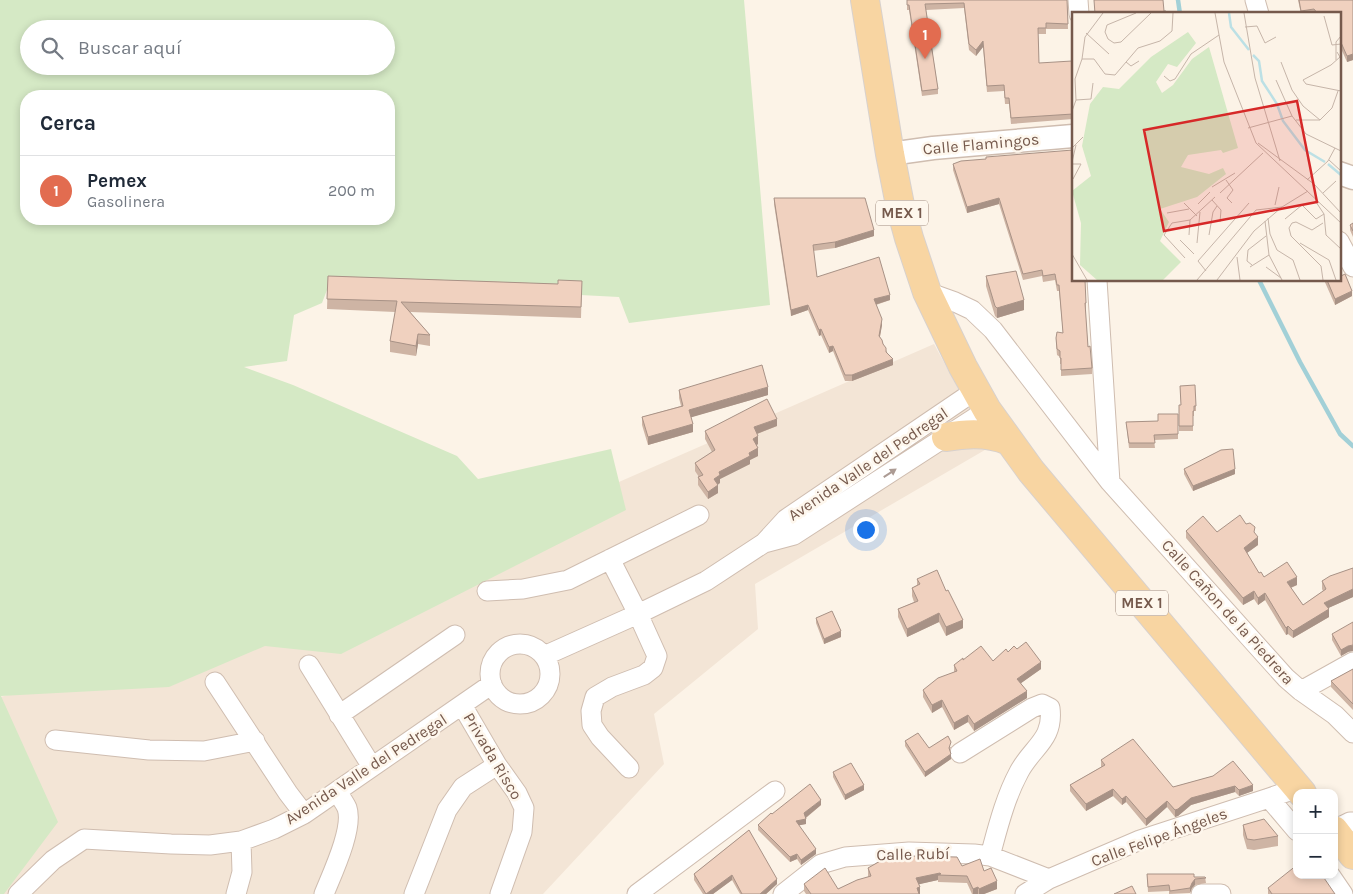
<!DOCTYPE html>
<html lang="es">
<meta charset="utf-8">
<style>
:root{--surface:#fff;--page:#f2f2f3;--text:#1f2937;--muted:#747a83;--line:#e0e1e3;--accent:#e26c50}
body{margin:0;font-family:Karla,sans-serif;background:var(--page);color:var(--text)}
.controls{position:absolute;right:15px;bottom:15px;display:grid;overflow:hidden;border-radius:10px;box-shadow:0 2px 8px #0003}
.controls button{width:45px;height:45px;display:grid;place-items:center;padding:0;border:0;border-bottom:1px solid var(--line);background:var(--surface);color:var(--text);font:25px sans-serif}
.you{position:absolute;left:865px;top:529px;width:18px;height:18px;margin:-12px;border:4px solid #fff;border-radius:50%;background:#1a73e8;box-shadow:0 0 0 8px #1a73e833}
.badge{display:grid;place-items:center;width:32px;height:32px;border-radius:50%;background:var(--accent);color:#fff;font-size:16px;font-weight:700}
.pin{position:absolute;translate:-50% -41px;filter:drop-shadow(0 1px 2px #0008)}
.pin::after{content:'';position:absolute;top:26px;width:18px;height:15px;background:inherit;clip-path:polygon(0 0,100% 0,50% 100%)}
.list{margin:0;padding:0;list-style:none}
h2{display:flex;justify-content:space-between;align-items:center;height:65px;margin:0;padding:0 20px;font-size:21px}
h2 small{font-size:16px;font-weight:400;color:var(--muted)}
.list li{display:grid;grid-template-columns:32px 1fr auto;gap:15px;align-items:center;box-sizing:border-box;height:70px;padding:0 20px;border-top:1px solid var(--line)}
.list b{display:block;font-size:19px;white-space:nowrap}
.list p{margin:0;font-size:16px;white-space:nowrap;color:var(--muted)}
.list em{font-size:16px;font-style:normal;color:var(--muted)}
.icon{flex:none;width:28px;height:28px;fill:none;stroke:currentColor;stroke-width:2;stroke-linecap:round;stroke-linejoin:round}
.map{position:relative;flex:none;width:1353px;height:894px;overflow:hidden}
.search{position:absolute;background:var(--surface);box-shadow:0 2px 8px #0003;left:20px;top:20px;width:375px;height:55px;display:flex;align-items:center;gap:12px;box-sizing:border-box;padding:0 18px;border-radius:28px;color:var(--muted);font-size:19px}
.panel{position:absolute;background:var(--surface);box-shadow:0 2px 8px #0003;left:20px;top:90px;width:375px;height:135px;border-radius:20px}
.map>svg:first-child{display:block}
.residential{fill:#f3e5d6}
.green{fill:#d5e9c5;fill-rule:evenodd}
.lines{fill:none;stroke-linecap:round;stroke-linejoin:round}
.stream{stroke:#a2d0d7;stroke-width:4.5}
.minor-casing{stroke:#cfbdb0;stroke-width:21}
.tertiary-casing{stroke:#cfbdb0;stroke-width:25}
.primary-casing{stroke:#d8d1cd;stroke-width:30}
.minor{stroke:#fff;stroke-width:19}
.tertiary{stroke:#fff;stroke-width:22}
.primary{stroke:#f8d5a2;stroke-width:28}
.wall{fill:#ceb4a4}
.shaded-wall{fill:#a89286}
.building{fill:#f0d1bf;stroke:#a89286}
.oneway{fill:#ac9b94}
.labels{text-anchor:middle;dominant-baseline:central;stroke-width:5;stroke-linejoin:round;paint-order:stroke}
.shield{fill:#fef7ed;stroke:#9e887c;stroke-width:1}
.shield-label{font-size:15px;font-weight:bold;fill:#75594c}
.street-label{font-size:16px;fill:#75594c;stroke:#fef7ed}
.inset-river{fill:none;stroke:#bce0e5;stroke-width:2.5}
.inset-road{fill:none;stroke:#c6b5a9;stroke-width:1}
.view{fill:#d62828;fill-opacity:0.15;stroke:#d62828;stroke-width:2.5}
.inset-edge{fill:none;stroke:#75594c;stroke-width:2.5}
</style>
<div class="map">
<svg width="1353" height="894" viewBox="0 0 1353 894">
<rect width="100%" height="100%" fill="#fcf3e7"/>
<path class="residential" d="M934,344L990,447L755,584L758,629L654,714L664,764L543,894H3L0,697L274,633Z"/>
<path class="green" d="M0,0H744L770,305L629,323L619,297L330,282L322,303L294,315L287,361L244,367L293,385L457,456L478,479L611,449L626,510L341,654L265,646L169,687L1,696L58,822L4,894H0ZM29,29H386V66H29ZM26,96H389V219H26Z"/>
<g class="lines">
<path class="stream" d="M1178,0L1180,14
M1259,280L1300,362L1340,434L1353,446"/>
<defs>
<path id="minor" d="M1078,0L1079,14
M1255,0L1259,14
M1339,241L1353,267
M1097,280L1110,482
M927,292L955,302L972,310L993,330L1110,482L1286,678L1301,691L1335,715L1353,733
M764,543L794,535L987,410
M610,559L638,614L657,656L653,668L644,675L612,687L595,697L591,711L592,725L600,737L629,768
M487,591L523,589L568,580L699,515
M490 674a30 30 0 1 1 60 0a30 30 0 1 1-60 0Z
M544,656L638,614L706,581L764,543L786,519L976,390
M309,665L372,767
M215,682L288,793L304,814
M1301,691L1353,662
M462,705L497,765L517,793L524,808L522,832L500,894
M339,715L455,635
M55,740L149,750L204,751L255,741
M960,753L1032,708L1042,704L1050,708C1054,740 1032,747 1019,772C1005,798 998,827 990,856
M1269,798L1297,831
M1334,830L1350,822H1353
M1330,875L1343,894
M18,894L53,860L84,839L171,844L210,845L241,841L274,829L304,814L492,684
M236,894L242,872L241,841
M324,894C332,874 354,828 347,808C345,803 340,797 337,791
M414,894L447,810L463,787L497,765
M637,894L775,791
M783,894L821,864L845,857L909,852L974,854L990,856L1049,879
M1025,894L1049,879L1140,840L1269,798L1298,788
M1201,894H1221"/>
<path id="tertiary" d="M890,154L933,148L1073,136
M1339,173L1353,178"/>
<path id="primary" d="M865,0L890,154L900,205L909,238L927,292L963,367L987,410L1031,471L1302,793
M946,437C967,433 989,432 1009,441
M1334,830L1353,855"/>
</defs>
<use href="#minor" class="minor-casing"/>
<use href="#tertiary" class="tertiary-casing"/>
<use href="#primary" class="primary-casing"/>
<use href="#minor" class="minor"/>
<use href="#tertiary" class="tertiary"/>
<use href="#primary" class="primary"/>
</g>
<path class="wall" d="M907,0H1067L1068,29H1046V34H1038L1039,63L1073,69V119L1011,124L1009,104H1005L1004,91L987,92L983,47L976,56L969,50L964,8L926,10L938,89V94L922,96L909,10H907Z
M1298,0H1353V60L1347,62L1339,44V14H1301Z
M986,157L1086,303V309H1085L1088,347L1092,368V374L1061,376V364H1060V357L1057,355L1056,344V338L1063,333L1059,291H1057L1055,280L1043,282L1042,276L1023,280L999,204L967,213L953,170V164L986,159Z
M774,198L874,236L835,248L813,251L817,277L890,300L876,305L882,325L880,337L893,365L852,381H845L833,351L829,353L821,335L819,336L808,310L791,316L774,204Z
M1353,223V237L1350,230V225Z
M328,276L558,284L582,281L581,318L410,312L430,335V346L418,344L416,356L390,352V341L395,312L327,309Z
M986,276L1024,310L997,318L995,316L986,286Z
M1324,280H1339L1352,296L1335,305Z
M1180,386L1196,406V411H1194V416H1193V431H1179V405H1181Z
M679,390L768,395L691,417L693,432L648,445L642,425V417L681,406L679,398Z
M1178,414V439L1154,440L1155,448H1129L1126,422L1158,421Z
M777,426L757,434L758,444L757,445L758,456L750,460V464L720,479V483L718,484V493L708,499L698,485V477H699L695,471V463L712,452L705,439V431Z
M1184,469L1235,474L1193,491L1184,474Z
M1246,524L1255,534L1258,545L1247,553L1259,573L1264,577L1297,585L1291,588L1303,605L1323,591L1322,589V581L1353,568V597L1328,608L1329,617L1293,638L1288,634L1286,635L1265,600L1258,605L1254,599L1243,605L1186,538V531L1217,532Z
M917,579L963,628L946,636L939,622L907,637L898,617V609L914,602L912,596V588L917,585Z
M816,618L841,637L824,644L816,623Z
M1332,634L1348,652L1341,656L1332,640Z
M1017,649L1041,669L1021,683L1027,698L974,731L968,722L954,730L942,707L932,713L923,697V690L954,672V665L963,660L993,661L1008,652Z
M1353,669V710L1331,687V681Z
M905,741L929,748L951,747L950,750L951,759L925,777L905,746Z
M1101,760L1173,787L1213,776L1253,791L1239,796L1235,792L1191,805L1178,816L1175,817L1167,807L1146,826L1126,802L1122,805L1113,796L1086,811L1070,791V785L1101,767Z
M833,772L864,790L845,800L833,777Z
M821,805L806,818V824L799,825L816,854L801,865L797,859L790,862L758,830V825L772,814Z
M1243,825L1278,836V846L1254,850L1247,849L1243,835Z
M749,830L777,884L766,894H740L732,880L713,894H703L694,880V874Z
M881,858L962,866L984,871L997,889L984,894H972L967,883L938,882V880L919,884L920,894H806L804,891V884L838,889L868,877V868L881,860Z
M1147,874L1194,877H1205L1206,883L1195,885L1192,888L1190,893L1169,894V891L1148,892Z
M1268,888L1334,893L1335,894H1268Z"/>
<path class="shaded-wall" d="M983,41V47L976,56V50Z
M1353,54V60L1347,62V56Z
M999,198V204L967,213V207Z
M874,230V236L835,248V242Z
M1352,291V296L1335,305V299Z
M890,295V300L874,305V299Z
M1024,300V310L997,318V308Z
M808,305V310L791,316V310Z
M882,319V325L879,341V336Z
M821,329V335L819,336V330Z
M418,334V344L416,356V346Z
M833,346V351L829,353V347Z
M893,359V365L852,381V375Z
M768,387V395L689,418V410Z
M777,419V426L754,435V427Z
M693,424V432L648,445V437Z
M758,436V444L753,447V439Z
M758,448V456L750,460V464L720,479V483L714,487V479L719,472L749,453Z
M1235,469V474L1193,491V486Z
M718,485V493L708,499V492Z
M1258,537V545L1244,555V548Z
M1297,577V585L1287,589V582Z
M1353,589V597L1324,610V603Z
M1254,591V599L1243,605V598Z
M1265,593V600L1258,605V598Z
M1329,609V617L1293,638V631Z
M939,613V622L907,637V629Z
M963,620V628L946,636V627Z
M1288,626V634L1286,635V628Z
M841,631V637L824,644V639Z
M1353,645V651L1348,652L1341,656V650L1348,646Z
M1041,662V669L1017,686V679Z
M1027,691V698L974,731V724Z
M942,700V707L932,713V705Z
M968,715V722L954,730V723Z
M951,754V759L925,777V772Z
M864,785V790L845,800V795Z
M1253,785V791L1239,796V790Z
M1235,786V792L1191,805L1178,816L1175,817V810L1191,798Z
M1113,789V796L1086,811V804Z
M1126,796V802L1122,805V799Z
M821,800V805L804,819V813Z
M1167,801V807L1146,826V819Z
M806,819V824L796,826V821Z
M816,849V854L801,865V860Z
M797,854V859L790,862V857Z
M940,873V875H938V880L916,885V878Z
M732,875V880L713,894H706Z
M777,879V884L766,894H760Z
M1195,879V885L1192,888L1190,893V888L1192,883Z
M997,881V889L984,894H979V889Z
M920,887V894H917V888Z
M978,887V894H973V889Z"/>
<path class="building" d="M907,0H1067L1068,24L1046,23V28H1038L1039,63L1072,61L1073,114L1011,118L1009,98H1005L1004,85L987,86L983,41L976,50L969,44L964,3L925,4L938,89L922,91L909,5H907Z
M1094,0H1163L1164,11H1166V14H1095Z
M1299,0H1353V54L1347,56L1339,38V14H1318L1314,9L1301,11Z
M1073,150V280H1085L1086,303H1085L1088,347L1090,346L1092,368L1061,370V358H1060V351L1057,349L1056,338L1057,332L1063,333L1059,285H1057L1055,274L1043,276L1042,270L1023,274L999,198L967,207L953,164L961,161L986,159V157Z
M774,198H865L874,230L835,242L813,245L817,277L879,257L890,295L874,299L882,319L879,336L882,340L883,344L886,348V352L893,359L852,375H845L833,346L829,347L821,329L819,330L808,305L791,310Z
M1353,223V231L1350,225Z
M1016,271L1024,300L997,308L995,306L986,276Z
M1339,271L1341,276L1345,274L1352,291L1335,299L1327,280H1339Z
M328,276L558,284V280L582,281L581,307L401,302L430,335L418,334L416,346L390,341L397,301L327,299Z
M762,365L768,387L689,410L693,424L648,437L642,417L683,406L679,390Z
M1195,385L1196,406H1194V411H1193V426H1179V405H1181L1180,386Z
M767,399L777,419L754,427L758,436L753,439L758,448L749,453L750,456L719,472L720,475L714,479L718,485L708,492L698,477L703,475L695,463L715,450L705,431Z
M1158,414H1178V434L1154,435L1155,443H1129L1126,422L1158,421Z
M1233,449L1235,469L1193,486L1184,469L1221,450Z
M1240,515L1246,524L1250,523L1255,527L1254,532L1258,537L1244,548L1259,573L1261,572L1264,577L1287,562L1297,577L1287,582L1303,605L1326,589L1322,581L1330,576L1353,568V589L1324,603L1329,609L1293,631L1288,626L1286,628L1265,593L1258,598L1254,591L1243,598L1186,531L1203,516L1217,532Z
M937,570L946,591L948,590L963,620L946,627L939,613L907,629L898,609L918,601L912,588L920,584L917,579Z
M832,611L841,631L824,639L816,618Z
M1353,622V645L1348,646L1341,650L1332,634Z
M1026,642L1041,662L1017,679L1027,691L974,724L968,715L954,723L942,700L932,705L923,690L938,678L957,671L954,665L963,658V660L981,646L993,661L1006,649L1008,652L1014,646L1017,649Z
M1353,669V704L1331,681Z
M918,733L929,748L948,736L951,742L949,748L951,754L925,772L905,741Z
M1133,739L1173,787L1213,776L1233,761L1253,785L1239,790L1235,786L1191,798L1178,809L1175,810L1167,801L1146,819L1126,796L1122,799L1113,789L1086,804L1070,785L1105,765L1101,760Z
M851,763L864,785L845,795L833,772Z
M810,784L821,800L804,813L806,819L796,821L816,849L801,860L797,854L790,857L758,825L771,813L772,814Z
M1264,819L1278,836L1254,840L1247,839L1243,825Z
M749,830L777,879L760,894H742L732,875L706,894L694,874Z
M909,856L957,857L962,866L980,859L984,871L991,868L997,881L979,889L978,887L973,889L967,876L938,875L941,874L940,873L916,878L920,887L917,888L919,894H811L804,884L825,868L838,889L857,880L871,876L868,868L882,860L881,858Z
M1297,865V875H1322L1335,894H1272L1268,888Z
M1147,874H1194V877H1205L1206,878L1195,879L1192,883L1190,888L1170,891L1169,885L1148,887Z
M1132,886L1136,894H1114Z"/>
<defs><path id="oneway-solid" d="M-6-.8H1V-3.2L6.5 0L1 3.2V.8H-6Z" transform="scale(1.25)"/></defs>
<use class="oneway" href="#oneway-solid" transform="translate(890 473) rotate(-33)"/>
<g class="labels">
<g class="shield">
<rect x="876" y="200.5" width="52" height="25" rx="4"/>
<rect x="1116" y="590.5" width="52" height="25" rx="4"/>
</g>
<g class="shield-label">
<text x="902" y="213">MEX 1</text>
<text x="1142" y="603">MEX 1</text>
</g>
<g class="street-label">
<text transform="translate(981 144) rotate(-5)">Calle Flamingos</text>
<text transform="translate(868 464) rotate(-34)">Avenida Valle del Pedregal</text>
<text transform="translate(1228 612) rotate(48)">Calle Cañon de la Piedrera</text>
<text transform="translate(493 756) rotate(59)">Privada Risco</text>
<text transform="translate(366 769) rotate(-33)">Avenida Valle del Pedregal</text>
<text transform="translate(1159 837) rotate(-20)">Calle Felipe Ángeles</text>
<text transform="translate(913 854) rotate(-1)">Calle Rubí</text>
</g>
</g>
<g transform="translate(1072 12)">
<rect width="269" height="269" fill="#fcf3e7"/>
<path d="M116,20L124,31L105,55L96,52L84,70L90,81L101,73L120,47L137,35L166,136L151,141L149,138L116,143L113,148L109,155L137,162L151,156L154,162L125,185L88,197L97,210L88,229L109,250L91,268H25L8,253L9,211L0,179L19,164L10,134L18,92L31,75L47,77L79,45Z" fill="#d5e9c5"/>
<path class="inset-river" d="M157,1L159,15L177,38M181,43L187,49L190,69L205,92L211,109L233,138L253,150M256,152L269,163"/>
<path class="inset-road" d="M64,1L35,13L33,20L36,27L42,31L49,30L79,1M143,1L152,50L184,131L269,211M172,1L183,66L208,149M252,4L260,33L269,32M173,15L185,14L193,31L204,25M14,21L37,42M265,40L268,45L259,53L231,68L234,72L269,79M10,47H22L33,62L43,63L66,36L88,29L100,19L101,1M264,48V30L269,24M54,50L59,54L67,49M209,50L220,78L231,94L248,108M92,64L98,69L103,67L119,42L147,23M204,68L220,104L234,122L269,139M4,88L19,87L21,71M0,99L4,88L3,67L10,47L13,25L31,1M224,108H248L260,96L266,79M176,116L220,104M186,131L242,172L269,201M0,136L11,125M257,148L269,159M0,150L4,133M0,152H9L1,167M154,168L161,178L155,186L160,191M235,168L256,149L263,136M140,175L163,161M148,181L191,141M251,181L264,169M140,188L149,198L148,210M244,190L252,202L254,223L269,237M112,191L125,204M126,192L138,180M203,193L207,175M95,201L117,197M196,206L198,222L205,238L221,248L228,268M213,207L230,193L244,207L252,202M193,209L197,243L210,268M251,211L240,218L224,210L220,211L217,216L219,224L249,254L251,268M117,223L118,208M137,223L141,200L145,194M108,228L122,242M125,231L128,200M228,231L257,248L264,268M0,242L15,268M165,245L168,268M113,246L92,223L100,211L118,208L143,185M180,253L175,249L176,238L194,224M178,255L197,243M194,255L209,266M134,259L126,249L177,191M125,268L184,198L210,195M145,268L182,219L210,195L236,179"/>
<path class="view" d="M225,89L245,190L92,219L72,118Z"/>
<rect width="269" height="269" class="inset-edge"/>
</g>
</svg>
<div class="controls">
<button>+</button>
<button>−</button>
</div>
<div class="you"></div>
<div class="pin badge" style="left:925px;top:59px">1</div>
<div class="search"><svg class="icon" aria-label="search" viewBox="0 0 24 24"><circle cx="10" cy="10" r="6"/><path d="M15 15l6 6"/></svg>Buscar aquí</div>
<section class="panel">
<h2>Cerca<small></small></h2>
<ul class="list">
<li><span class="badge">1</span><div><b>Pemex</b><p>Gasolinera</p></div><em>200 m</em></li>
</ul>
</section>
</div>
